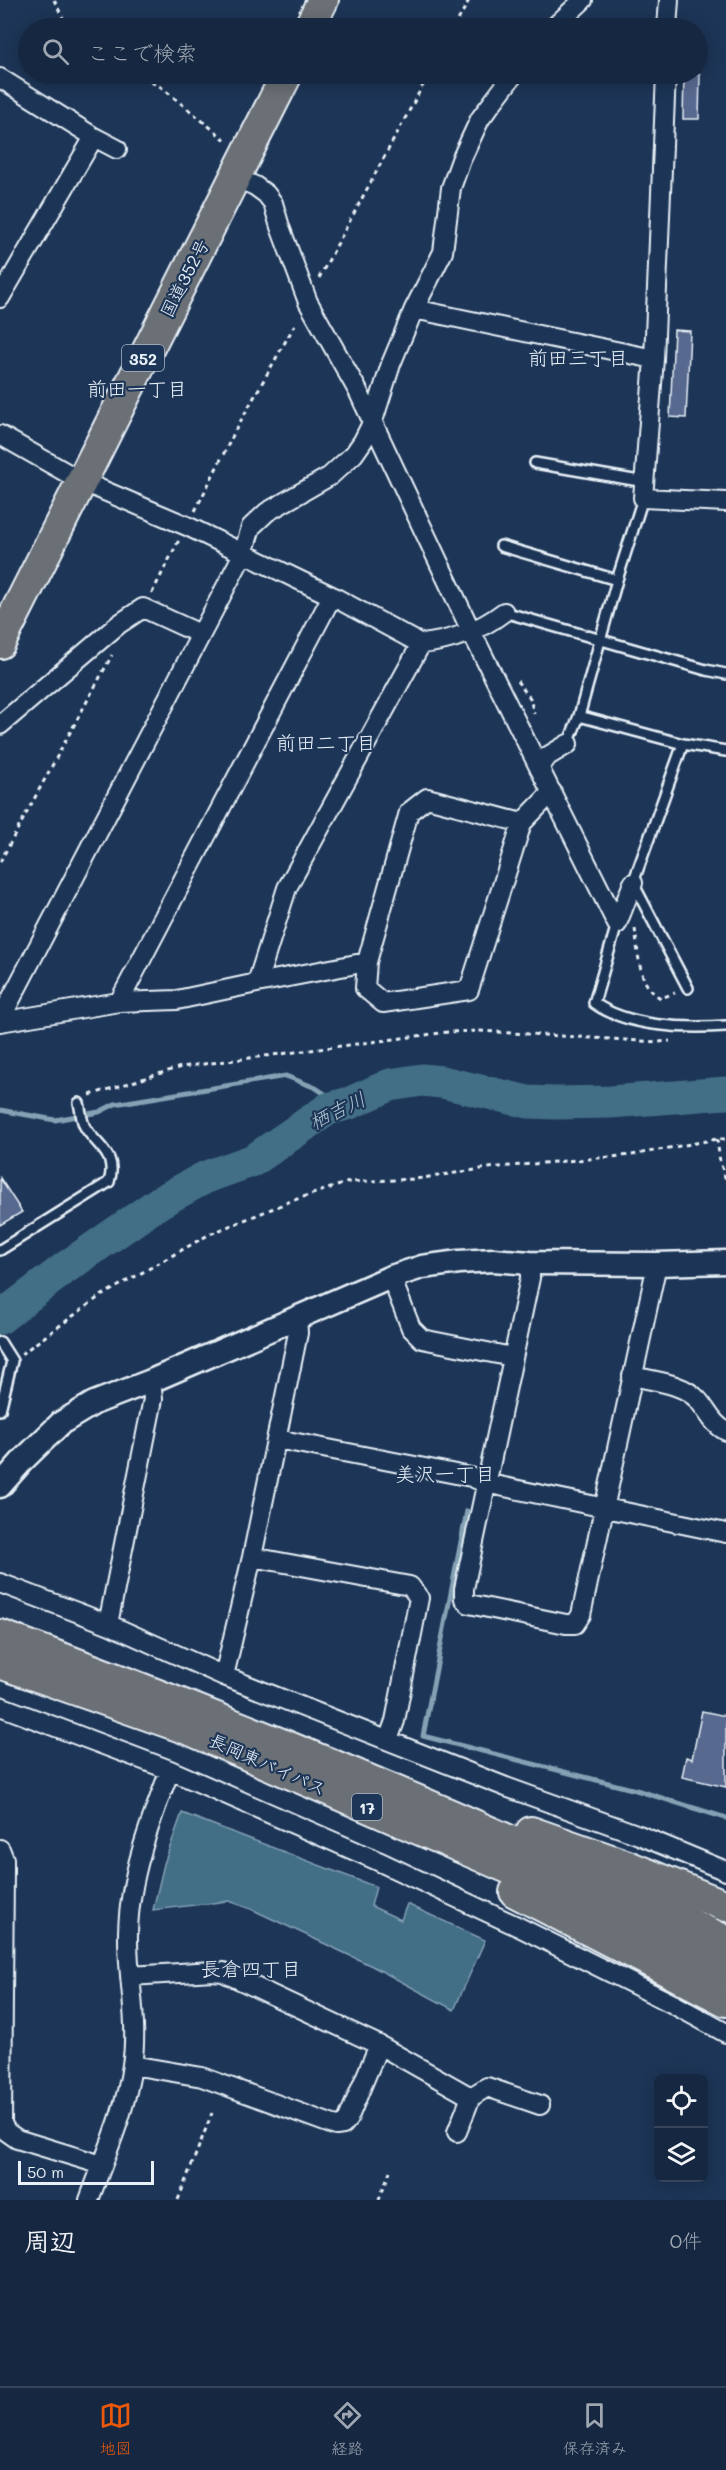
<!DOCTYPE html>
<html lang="ja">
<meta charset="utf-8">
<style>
:root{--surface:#162841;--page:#1f3048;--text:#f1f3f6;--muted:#9ea6b1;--line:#35445a;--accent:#ea580c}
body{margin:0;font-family:Mali,"Klee One",sans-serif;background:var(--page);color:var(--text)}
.controls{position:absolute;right:18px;bottom:18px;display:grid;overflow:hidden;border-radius:9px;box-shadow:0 3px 15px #0003}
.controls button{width:54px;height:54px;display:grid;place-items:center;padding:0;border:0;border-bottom:2px solid var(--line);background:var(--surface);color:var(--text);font:30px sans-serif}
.scale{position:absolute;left:18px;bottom:15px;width:136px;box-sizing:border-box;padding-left:6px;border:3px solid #e8f1f8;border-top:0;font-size:16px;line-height:21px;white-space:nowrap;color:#e8f1f8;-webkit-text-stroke:4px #1d3557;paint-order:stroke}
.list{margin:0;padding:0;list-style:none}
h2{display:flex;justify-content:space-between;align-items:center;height:78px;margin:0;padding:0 24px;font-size:26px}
h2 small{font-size:20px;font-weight:400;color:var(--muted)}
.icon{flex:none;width:33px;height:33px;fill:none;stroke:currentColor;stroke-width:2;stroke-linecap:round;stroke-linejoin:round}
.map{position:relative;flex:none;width:726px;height:2200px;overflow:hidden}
.search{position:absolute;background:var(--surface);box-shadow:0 3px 15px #0003;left:18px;right:18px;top:18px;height:66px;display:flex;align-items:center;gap:15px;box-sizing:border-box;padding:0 21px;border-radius:33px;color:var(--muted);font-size:22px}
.sheet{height:186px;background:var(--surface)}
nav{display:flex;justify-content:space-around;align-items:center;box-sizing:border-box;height:84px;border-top:2px solid var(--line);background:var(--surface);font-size:16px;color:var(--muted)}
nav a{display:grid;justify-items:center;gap:3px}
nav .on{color:var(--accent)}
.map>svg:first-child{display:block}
.water{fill:#426e86;stroke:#84a2b4;stroke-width:1.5}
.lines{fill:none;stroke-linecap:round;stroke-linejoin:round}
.stream{stroke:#84a2b4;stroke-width:5}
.river{stroke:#426e86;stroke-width:33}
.building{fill:#586990;stroke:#e8f1f8;stroke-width:1.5}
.service-casing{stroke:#e8f1f8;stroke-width:14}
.minor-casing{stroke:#e8f1f8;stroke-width:22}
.tertiary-casing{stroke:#e8f1f8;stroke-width:27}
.trunk-casing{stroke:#e8f1f8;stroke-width:34}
.path{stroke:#e8f1f8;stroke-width:3;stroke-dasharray:4.5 4.5;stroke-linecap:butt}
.service{stroke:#1d3557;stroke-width:9}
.minor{stroke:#1d3557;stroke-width:18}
.tertiary{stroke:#1d3557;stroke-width:22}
.trunk{stroke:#6b6f75;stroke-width:30}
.labels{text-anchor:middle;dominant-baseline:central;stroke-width:4.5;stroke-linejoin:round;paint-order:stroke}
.shield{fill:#1d3557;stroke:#abb9c8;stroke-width:1.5}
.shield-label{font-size:16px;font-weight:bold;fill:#e8f1f8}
.street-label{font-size:18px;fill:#e8f1f8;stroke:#1d3557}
.neighbourhood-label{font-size:20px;fill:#e8f1f8;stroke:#1d3557}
.water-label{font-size:20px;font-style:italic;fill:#aec3d0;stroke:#1d3557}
</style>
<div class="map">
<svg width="726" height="2200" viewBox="0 0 726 2200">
<rect width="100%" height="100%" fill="#1d3557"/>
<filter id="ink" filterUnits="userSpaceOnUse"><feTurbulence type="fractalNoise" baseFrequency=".0167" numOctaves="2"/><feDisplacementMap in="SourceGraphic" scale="12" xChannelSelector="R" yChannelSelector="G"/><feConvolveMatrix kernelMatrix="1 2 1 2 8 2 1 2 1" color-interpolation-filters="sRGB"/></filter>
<g filter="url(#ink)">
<path class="water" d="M182,1813L376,1887L371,1906L401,1920L407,1904L485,1940L454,2010L372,1966L249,1908L229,1901L153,1910L164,1864Z"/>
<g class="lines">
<path class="stream" d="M0,1110L55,1120L99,1112L115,1104L286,1076L316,1088L334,1100L350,1103
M467,1511L423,1736L636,1790L726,1818"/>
<path class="river" d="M0,1318L65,1268L160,1202L206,1177L254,1160L328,1109L350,1103L390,1085L422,1080L442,1082L528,1102L556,1103L610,1102L726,1093"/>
</g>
<path class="building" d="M684,74H700L699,119H683Z
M674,330L690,331L686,418L670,417Z
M0,1178L22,1212L0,1225Z
M702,1711L726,1716V1787L682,1777L686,1757L692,1759Z"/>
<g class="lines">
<defs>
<path id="service" d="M535,463L645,482
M643,498L617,580L579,716L683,744L726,751
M501,546L617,580
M504,612L706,670L726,674
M568,744L579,716
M683,744L633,883L688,988
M617,924L594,1003C627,1027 686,1029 726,1026
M0,1250L109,1182C118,1154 97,1147 85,1127C81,1120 81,1110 79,1103
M0,1342L12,1361L0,1410"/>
<path id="minor" d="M553,28L583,0
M667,28L669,0
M666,74L654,359L643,498L726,502
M0,78L94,137L117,149
M235,177L255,186L266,194L273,203L280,227L308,302L358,391L472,633L617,924
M0,298L94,137
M414,309L654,359
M0,435L81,481L187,526L332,596L421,644C453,641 479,631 504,612
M0,725L119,624L143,608L200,634
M539,768L548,756L568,744
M617,924L633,883
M367,962L365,988L383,1003L469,990L522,823
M257,983L367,962L409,812L427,798L522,823L552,792
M119,1002L332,596
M0,1020L243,554L251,527L267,512L330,476L354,454L363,441L373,421L391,364L414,309L443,252L451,188L461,160L480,119L514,74
M0,1022L119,1002L177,1000L257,983L287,888L421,644
M530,1263V1278L464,1589V1599L469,1604L566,1624H575L581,1615L657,1264
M391,1277L411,1328L422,1339L512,1357
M632,1376C653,1381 683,1383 698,1400C708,1411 712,1424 726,1431
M277,1439L471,1477L485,1483L726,1533
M252,1557L410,1586L419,1598L395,1721L388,1740
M0,1583L108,1624L224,1676L506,1787L639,1835L726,1871
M108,1624L153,1399L151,1381
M224,1676L252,1557L298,1333L297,1316
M0,1706L170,1770L378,1861L519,1927L673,2004L726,2033
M0,1849L4,1859V1870L2,2124L7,2132L17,2139L102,2165
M130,1976L213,1971L223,1972L379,2045L471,2097
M132,2065L202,2077L336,2126L343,2125L348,2119L379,2045
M457,2132L471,2097L487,2087L540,2105
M89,2200C105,2156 126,2111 132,2065C139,2021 127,1977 128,1933C129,1877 150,1822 170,1770"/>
<path id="tertiary" d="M0,1486L23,1460L61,1423L94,1403L151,1381L391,1277L422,1267L459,1262L493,1260L530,1263L657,1264L726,1262"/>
<path id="trunk" d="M309,28L323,0
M0,643L287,74
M0,1635C246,1726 490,1826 726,1941
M0,1663L190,1730L529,1877L726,1969
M531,1832L625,1865L726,1906
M515,1892L726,2001"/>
</defs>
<use href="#service" class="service-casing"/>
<use href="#minor" class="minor-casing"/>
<use href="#tertiary" class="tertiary-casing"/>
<use href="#trunk" class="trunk-casing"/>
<path class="path" d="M54,0L68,28
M454,28L469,0
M135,74L161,87L228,142
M319,278L429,74
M195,511L235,431L297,321
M152,593L179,540
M517,681L530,698L534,714
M0,862L112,655
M635,929C639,953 637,986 661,998L675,993
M90,1095L181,1067L448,1032L480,1031L658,1042L670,1041
M717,1139L720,1162L726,1180
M21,1354L99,1297L210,1234L291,1201L349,1182L416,1179L488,1168L632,1155L717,1139H726
M178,2200L212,2113
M379,2200L390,2171"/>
<use href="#service" class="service"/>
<use href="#minor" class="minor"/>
<use href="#tertiary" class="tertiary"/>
<use href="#trunk" class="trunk"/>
</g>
</g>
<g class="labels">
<g class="shield">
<rect x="122" y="345" width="42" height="26" rx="4.5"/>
<rect x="352" y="1794" width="30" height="26" rx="4.5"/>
</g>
<g class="shield-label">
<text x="143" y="358">352</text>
<text x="367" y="1807">17</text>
</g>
<g class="street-label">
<text transform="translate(184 278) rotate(-63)">国道352号</text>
<text transform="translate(268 1764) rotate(24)">長岡東バイパス</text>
</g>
<g class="neighbourhood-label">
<text x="578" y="357">前田三丁目</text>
<text x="137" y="388">前田一丁目</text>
<text x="326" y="742">前田二丁目</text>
<text x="445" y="1473">美沢一丁目</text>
<text x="251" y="1968">長倉四丁目</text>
</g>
<g class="water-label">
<text transform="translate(337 1110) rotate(-26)">栖吉川</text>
</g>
</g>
</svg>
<div class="controls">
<button><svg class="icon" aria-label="locate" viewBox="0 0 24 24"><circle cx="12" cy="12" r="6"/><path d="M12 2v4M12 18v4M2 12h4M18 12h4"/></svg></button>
<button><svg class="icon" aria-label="layers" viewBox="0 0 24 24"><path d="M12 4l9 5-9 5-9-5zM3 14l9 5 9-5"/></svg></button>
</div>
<div class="scale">50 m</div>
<div class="search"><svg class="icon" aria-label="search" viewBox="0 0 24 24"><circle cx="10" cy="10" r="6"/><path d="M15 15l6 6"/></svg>ここで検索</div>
</div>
<section class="sheet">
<h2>周辺<small>0件</small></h2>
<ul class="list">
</ul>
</section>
<nav>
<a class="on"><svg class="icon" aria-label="map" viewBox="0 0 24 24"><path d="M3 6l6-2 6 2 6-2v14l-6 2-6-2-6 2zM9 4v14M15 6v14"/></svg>地図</a>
<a><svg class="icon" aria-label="directions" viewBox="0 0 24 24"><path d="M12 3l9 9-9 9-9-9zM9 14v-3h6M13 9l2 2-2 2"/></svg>経路</a>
<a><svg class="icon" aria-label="saved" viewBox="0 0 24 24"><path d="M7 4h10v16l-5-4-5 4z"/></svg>保存済み</a>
</nav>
